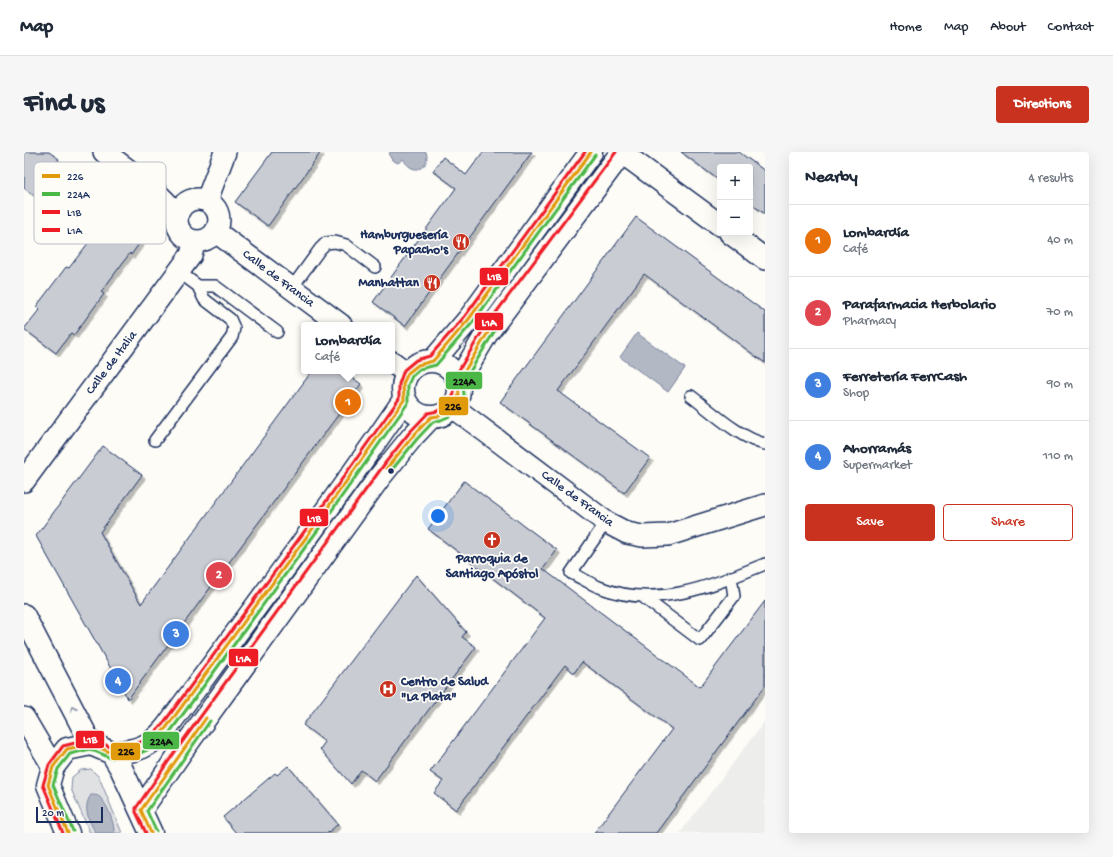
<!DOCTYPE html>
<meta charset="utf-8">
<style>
:root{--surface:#fff;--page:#f6f6f7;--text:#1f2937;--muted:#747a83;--line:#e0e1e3;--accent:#c8321e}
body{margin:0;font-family:"Gochi Hand",sans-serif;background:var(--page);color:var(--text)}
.controls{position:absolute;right:12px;top:12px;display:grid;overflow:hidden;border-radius:4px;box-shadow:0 4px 16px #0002}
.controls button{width:36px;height:36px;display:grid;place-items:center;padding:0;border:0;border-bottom:1px solid var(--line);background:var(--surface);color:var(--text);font:20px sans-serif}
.scale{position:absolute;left:12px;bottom:10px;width:67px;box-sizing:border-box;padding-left:4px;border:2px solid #1b2f5e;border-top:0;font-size:11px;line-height:14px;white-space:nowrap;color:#1b2f5e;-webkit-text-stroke:3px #fdfcf7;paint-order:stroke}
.you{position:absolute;left:414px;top:364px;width:14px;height:14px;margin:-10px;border:3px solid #fff;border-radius:50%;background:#1a73e8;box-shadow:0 0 0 6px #1a73e833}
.badge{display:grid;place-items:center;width:26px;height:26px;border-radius:50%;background:var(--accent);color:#fff;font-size:13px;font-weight:700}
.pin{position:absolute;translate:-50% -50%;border:2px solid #fff;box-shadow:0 1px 4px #0006}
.popup{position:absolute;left:277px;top:170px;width:94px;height:52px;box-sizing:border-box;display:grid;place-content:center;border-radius:4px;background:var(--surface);filter:drop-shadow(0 1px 3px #0005);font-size:13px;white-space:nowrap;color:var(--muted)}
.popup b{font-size:15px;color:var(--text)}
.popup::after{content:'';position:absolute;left:50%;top:100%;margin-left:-8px;border:8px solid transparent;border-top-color:var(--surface)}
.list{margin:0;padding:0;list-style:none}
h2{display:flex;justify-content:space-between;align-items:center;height:52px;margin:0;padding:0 16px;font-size:17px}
h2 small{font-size:13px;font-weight:400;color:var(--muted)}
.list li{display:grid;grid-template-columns:26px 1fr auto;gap:12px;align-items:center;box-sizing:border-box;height:72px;padding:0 16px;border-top:1px solid var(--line)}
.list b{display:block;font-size:15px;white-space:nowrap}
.list p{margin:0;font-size:13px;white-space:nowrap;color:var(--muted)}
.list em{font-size:13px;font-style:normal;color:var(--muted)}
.actions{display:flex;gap:8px;padding:12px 16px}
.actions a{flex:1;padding:9px 0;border:1px solid var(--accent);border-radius:4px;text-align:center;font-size:14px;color:var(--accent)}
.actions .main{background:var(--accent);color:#fff}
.map{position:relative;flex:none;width:741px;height:681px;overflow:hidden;border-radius:4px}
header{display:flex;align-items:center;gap:24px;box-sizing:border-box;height:56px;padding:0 20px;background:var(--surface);border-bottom:1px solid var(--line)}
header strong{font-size:19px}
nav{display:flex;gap:22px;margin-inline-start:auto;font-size:14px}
.intro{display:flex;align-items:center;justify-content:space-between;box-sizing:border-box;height:96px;padding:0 24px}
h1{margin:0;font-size:28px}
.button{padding:10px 18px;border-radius:4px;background:var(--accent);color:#fff;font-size:14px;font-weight:700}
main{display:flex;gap:24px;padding:0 24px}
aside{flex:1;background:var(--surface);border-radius:4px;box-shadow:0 4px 16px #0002}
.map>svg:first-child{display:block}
.built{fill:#edeeec}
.green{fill:#e0e1e3;stroke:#7e88a0}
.water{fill:#b3b8c5;stroke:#76819c}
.building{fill:#c9ccd3;stroke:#1b2f5e;filter:url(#shadow)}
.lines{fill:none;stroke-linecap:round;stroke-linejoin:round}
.lane-casing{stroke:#1b2f5e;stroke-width:14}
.street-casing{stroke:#1b2f5e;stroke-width:24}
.secondary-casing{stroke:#1b2f5e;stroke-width:25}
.lane{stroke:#fdfcf7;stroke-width:11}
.street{stroke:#fdfcf7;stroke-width:21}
.secondary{stroke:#fdfcf7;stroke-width:22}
.bus-1-casing{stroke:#fdfcf7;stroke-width:6}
.bus-2-casing{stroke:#fdfcf7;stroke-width:6}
.bus-3-casing{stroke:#fdfcf7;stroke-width:6}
.bus-4-casing{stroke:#fdfcf7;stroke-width:6}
.bus-1{stroke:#e19a09;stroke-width:3}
.bus-2{stroke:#4ab747;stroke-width:3}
.bus-3{stroke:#ee1c25;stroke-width:3}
.bus-4{stroke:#ee1c25;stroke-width:3}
.oneway{stroke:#8c96aa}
.bus-dot{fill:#1b2f5e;stroke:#fdfcf7;stroke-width:1.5}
.labels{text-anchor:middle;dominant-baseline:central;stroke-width:3.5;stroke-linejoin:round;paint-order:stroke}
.poi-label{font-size:13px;font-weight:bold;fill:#1b2f5e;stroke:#fdfcf7;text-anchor:end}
.street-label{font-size:13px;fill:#1b2f5e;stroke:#fdfcf7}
.key{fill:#fdfcf7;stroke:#b9bec9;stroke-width:1}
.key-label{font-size:11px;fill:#1b2f5e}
.line-badge{stroke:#fdfcf7;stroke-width:1.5}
.badge-label{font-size:11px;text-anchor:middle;font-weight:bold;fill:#fff}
.pale-badge-label{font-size:11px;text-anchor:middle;font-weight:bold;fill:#111}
</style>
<header>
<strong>Map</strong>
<nav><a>Home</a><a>Map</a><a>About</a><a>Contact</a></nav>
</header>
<div class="intro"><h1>Find us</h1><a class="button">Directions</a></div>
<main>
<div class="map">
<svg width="741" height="681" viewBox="0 0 741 681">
<defs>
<filter id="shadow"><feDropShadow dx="3.5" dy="3.5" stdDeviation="0" flood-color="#0004"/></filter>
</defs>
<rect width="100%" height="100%" fill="#fdfcf7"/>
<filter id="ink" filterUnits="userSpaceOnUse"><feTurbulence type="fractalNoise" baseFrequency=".025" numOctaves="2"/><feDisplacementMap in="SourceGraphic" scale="8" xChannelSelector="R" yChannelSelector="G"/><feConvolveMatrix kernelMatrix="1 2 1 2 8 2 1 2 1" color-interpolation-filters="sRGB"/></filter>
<g filter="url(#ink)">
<path class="built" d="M741,569V681H656Z"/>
<path class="green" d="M67,617L75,625L98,681H66L47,637L48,625L57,618Z"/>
<path class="water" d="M366,0H402C406,10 397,22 386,15C383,13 381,10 379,7L374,11L368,8L365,3Z
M613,181L661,216L644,240L596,205Z
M67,643C68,643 73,643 74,644C82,648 91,672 90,681H72C65,669 58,656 67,643Z"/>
<path class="building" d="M0,0H25L35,7L33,9L53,24L71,38L73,36L107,61L105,64L125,78L107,103L106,101L77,140L80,142L50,183L47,181L32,201L0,177L15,158L12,155L42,115L45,116L68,86L0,36Z
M248,0H297L244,74L211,50Z
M459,0H508L381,174L349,150L432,36L409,19L419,5L442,23Z
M657,0H715L741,19V62L726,51V15H696V29Z
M612,65L741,160V211L620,122L534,239L626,306L600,341L476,250Z
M288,219H319L337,232L104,547L12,384L79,294L118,323L76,380L117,452Z
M440,329L533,398L519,417L676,535L741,449V534L632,681H570L648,577L558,510L550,521L541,513L432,658L410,641L419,629L406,620L521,466L404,377Z
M392,423L442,480L438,485L452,495L351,629L337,618L327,632L296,597L301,590L279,573Z
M264,614L314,672L304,681H212L199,665L251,621L253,623Z"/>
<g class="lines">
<defs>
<path id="lane" d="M174,134H191L253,180
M267,137L296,97L302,91L311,90L322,93L351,115
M667,244C687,259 717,287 741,292
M131,288L208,185L210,176L206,167L180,147L174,134L155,120
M582,370L547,421C556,425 565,431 575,435C632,458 687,434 741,412
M619,445L676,488L710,444L707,425"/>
<path id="street" d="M80,0C105,19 133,37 153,63
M597,0L696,73
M153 68a21 21 0 1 1 42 0a21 21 0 1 1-42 0Z
M183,48L201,0
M192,80L317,173
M706,81L741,107
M368,210L383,221
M429,255L582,370L603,381L618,384L644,383L741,353
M0,329L167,103L171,89
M0,463L67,592
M0,566L29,615"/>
<path id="secondary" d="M379 237a28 28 0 1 1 56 0a28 28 0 1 1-56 0Z
M409,209L445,167L567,0
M434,230L463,181L598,0
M88,601C113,599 125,596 142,576C222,468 304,359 380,248
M117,658L157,600L355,326L389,284L407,265
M44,681L24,633L29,615L43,597L67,592L88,601L97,616L127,681"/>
</defs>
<use href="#lane" class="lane-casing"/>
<use href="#street" class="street-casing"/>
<use href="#secondary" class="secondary-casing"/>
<use href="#lane" class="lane"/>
<use href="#street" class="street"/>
<use href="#secondary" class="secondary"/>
<defs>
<path id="bus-1" d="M363,316L389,284L407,265L415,264L429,255L435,243L434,230L469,172
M44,681L24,633L29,615L43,597L67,592L88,601L108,599L127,591L142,576L292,372L380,248L379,232L384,221L394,213L409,209L445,167L567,0
M127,681L117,658L182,566"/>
<path id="bus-2" d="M367,319L393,287L409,270L417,268L426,264L433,258L440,244L439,231L473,175
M49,679L29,633L34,617L46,602L66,597L87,606L109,604L130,595L146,580L296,375L384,251V233L388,224L396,217L412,213L449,170L571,3
M132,679L123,659L186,569"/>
<path id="bus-3" d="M39,681L19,633L25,613L39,594L67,587L89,596L107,594L124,587L138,573L288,369L375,247V232L380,218L392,208L406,204L441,164L561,0"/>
<path id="bus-4" d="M122,681L112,660V656L153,597L362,310L385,281L404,261L414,259L425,252L430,242L429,228L459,178L592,0"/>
</defs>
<use href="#bus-1" class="bus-1-casing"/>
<use href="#bus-2" class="bus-2-casing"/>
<use href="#bus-3" class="bus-3-casing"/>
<use href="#bus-4" class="bus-4-casing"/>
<use href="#bus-1" class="bus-1"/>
<use href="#bus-2" class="bus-2"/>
<use href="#bus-3" class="bus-3"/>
<use href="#bus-4" class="bus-4"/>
</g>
<defs><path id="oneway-chevron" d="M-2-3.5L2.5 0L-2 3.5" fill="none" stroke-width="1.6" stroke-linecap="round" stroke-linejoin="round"/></defs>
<use class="oneway" href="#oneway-chevron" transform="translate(49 557) rotate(-117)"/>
</g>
<defs>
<symbol id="restaurant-disc" viewBox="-11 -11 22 22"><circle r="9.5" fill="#c8321e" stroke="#fdfcf7"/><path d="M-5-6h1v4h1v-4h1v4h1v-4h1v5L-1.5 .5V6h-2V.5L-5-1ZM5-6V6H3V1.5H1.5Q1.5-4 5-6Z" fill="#fff"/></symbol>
<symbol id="church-disc" viewBox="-11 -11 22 22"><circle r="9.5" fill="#c8321e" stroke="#fdfcf7"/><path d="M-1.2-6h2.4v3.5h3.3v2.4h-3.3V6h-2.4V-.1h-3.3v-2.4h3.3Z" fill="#fff"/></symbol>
<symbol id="hospital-disc" viewBox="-11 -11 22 22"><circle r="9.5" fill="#c8321e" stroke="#fdfcf7"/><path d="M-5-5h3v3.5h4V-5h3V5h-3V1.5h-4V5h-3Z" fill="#fff"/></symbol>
</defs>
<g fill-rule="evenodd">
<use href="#restaurant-disc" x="427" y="80" width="20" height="20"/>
<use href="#restaurant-disc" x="398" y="121" width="20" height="20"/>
<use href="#church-disc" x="458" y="378" width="20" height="20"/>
<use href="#hospital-disc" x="354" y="527" width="20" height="20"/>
</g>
<circle class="bus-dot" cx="367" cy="319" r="3.5"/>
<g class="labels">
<g class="poi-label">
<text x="424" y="83">Hamburguesería<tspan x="424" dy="15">Papacho's</tspan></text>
<text x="395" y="131">Manhattan</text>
<text x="468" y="407" text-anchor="middle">Parroquia de<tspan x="468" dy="15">Santiago Apóstol</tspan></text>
<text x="377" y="530" text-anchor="start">Centro de Salud<tspan x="377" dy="15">"La Plata"</tspan></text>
</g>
<g class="street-label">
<text transform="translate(254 127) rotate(37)">Calle de Francia</text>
<text transform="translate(88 211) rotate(-53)">Calle de Italia</text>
<text transform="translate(553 347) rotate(36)">Calle de Francia</text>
</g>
</g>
<rect x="10" y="10" width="132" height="82" rx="6" class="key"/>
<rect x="18" y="22" width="18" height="4" fill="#e19a09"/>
<rect x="18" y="40" width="18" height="4" fill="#4ab747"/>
<rect x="18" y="58" width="18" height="4" fill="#ee1c25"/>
<rect x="18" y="76" width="18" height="4" fill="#ee1c25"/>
<g class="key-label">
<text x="43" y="28">226</text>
<text x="43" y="46">224A</text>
<text x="43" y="64">L1B</text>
<text x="43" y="82">L1A</text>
</g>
<g class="line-badge">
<rect x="455" y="115" width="30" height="19" rx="4" fill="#ee1c25"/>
<rect x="450" y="160" width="30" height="19" rx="4" fill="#ee1c25"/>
<rect x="421" y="219" width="38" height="19" rx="4" fill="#4ab747"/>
<rect x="414" y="244" width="31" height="20" rx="4" fill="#e19a09"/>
<rect x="275" y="356" width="30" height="19" rx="4" fill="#ee1c25"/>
<rect x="204" y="496" width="31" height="19" rx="4" fill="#ee1c25"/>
<rect x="51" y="578" width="30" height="19" rx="4" fill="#ee1c25"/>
<rect x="118" y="579" width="38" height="19" rx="4" fill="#4ab747"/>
<rect x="86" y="590" width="31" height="19" rx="4" fill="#e19a09"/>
</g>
<g class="badge-label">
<text x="470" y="128">L1B</text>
<text x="465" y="174">L1A</text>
<text x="290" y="370">L1B</text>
<text x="219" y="510">L1A</text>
<text x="66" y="591">L1B</text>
</g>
<g class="pale-badge-label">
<text x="440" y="233">224A</text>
<text x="429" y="258">226</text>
<text x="137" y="593">224A</text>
<text x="102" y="603">226</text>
</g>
</svg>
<div class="controls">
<button>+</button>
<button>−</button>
</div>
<div class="scale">20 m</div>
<div class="you"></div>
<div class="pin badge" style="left:324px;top:250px;background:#e8710a">1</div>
<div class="popup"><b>Lombardía</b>Café</div>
<div class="pin badge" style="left:195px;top:423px;background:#e0444e">2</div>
<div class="pin badge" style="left:152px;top:482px;background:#3f7fe0">3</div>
<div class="pin badge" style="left:94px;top:529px;background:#3f7fe0">4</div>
</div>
<aside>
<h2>Nearby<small>4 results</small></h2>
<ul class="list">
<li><span class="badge" style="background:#e8710a">1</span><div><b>Lombardía</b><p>Café</p></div><em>40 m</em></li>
<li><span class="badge" style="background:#e0444e">2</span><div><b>Parafarmacia Herbolario</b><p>Pharmacy</p></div><em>70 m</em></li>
<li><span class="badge" style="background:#3f7fe0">3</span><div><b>Ferretería FerrCash</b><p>Shop</p></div><em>90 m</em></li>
<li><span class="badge" style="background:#3f7fe0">4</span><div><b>Ahorramás</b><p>Supermarket</p></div><em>110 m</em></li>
</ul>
<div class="actions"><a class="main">Save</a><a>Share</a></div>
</aside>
</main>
